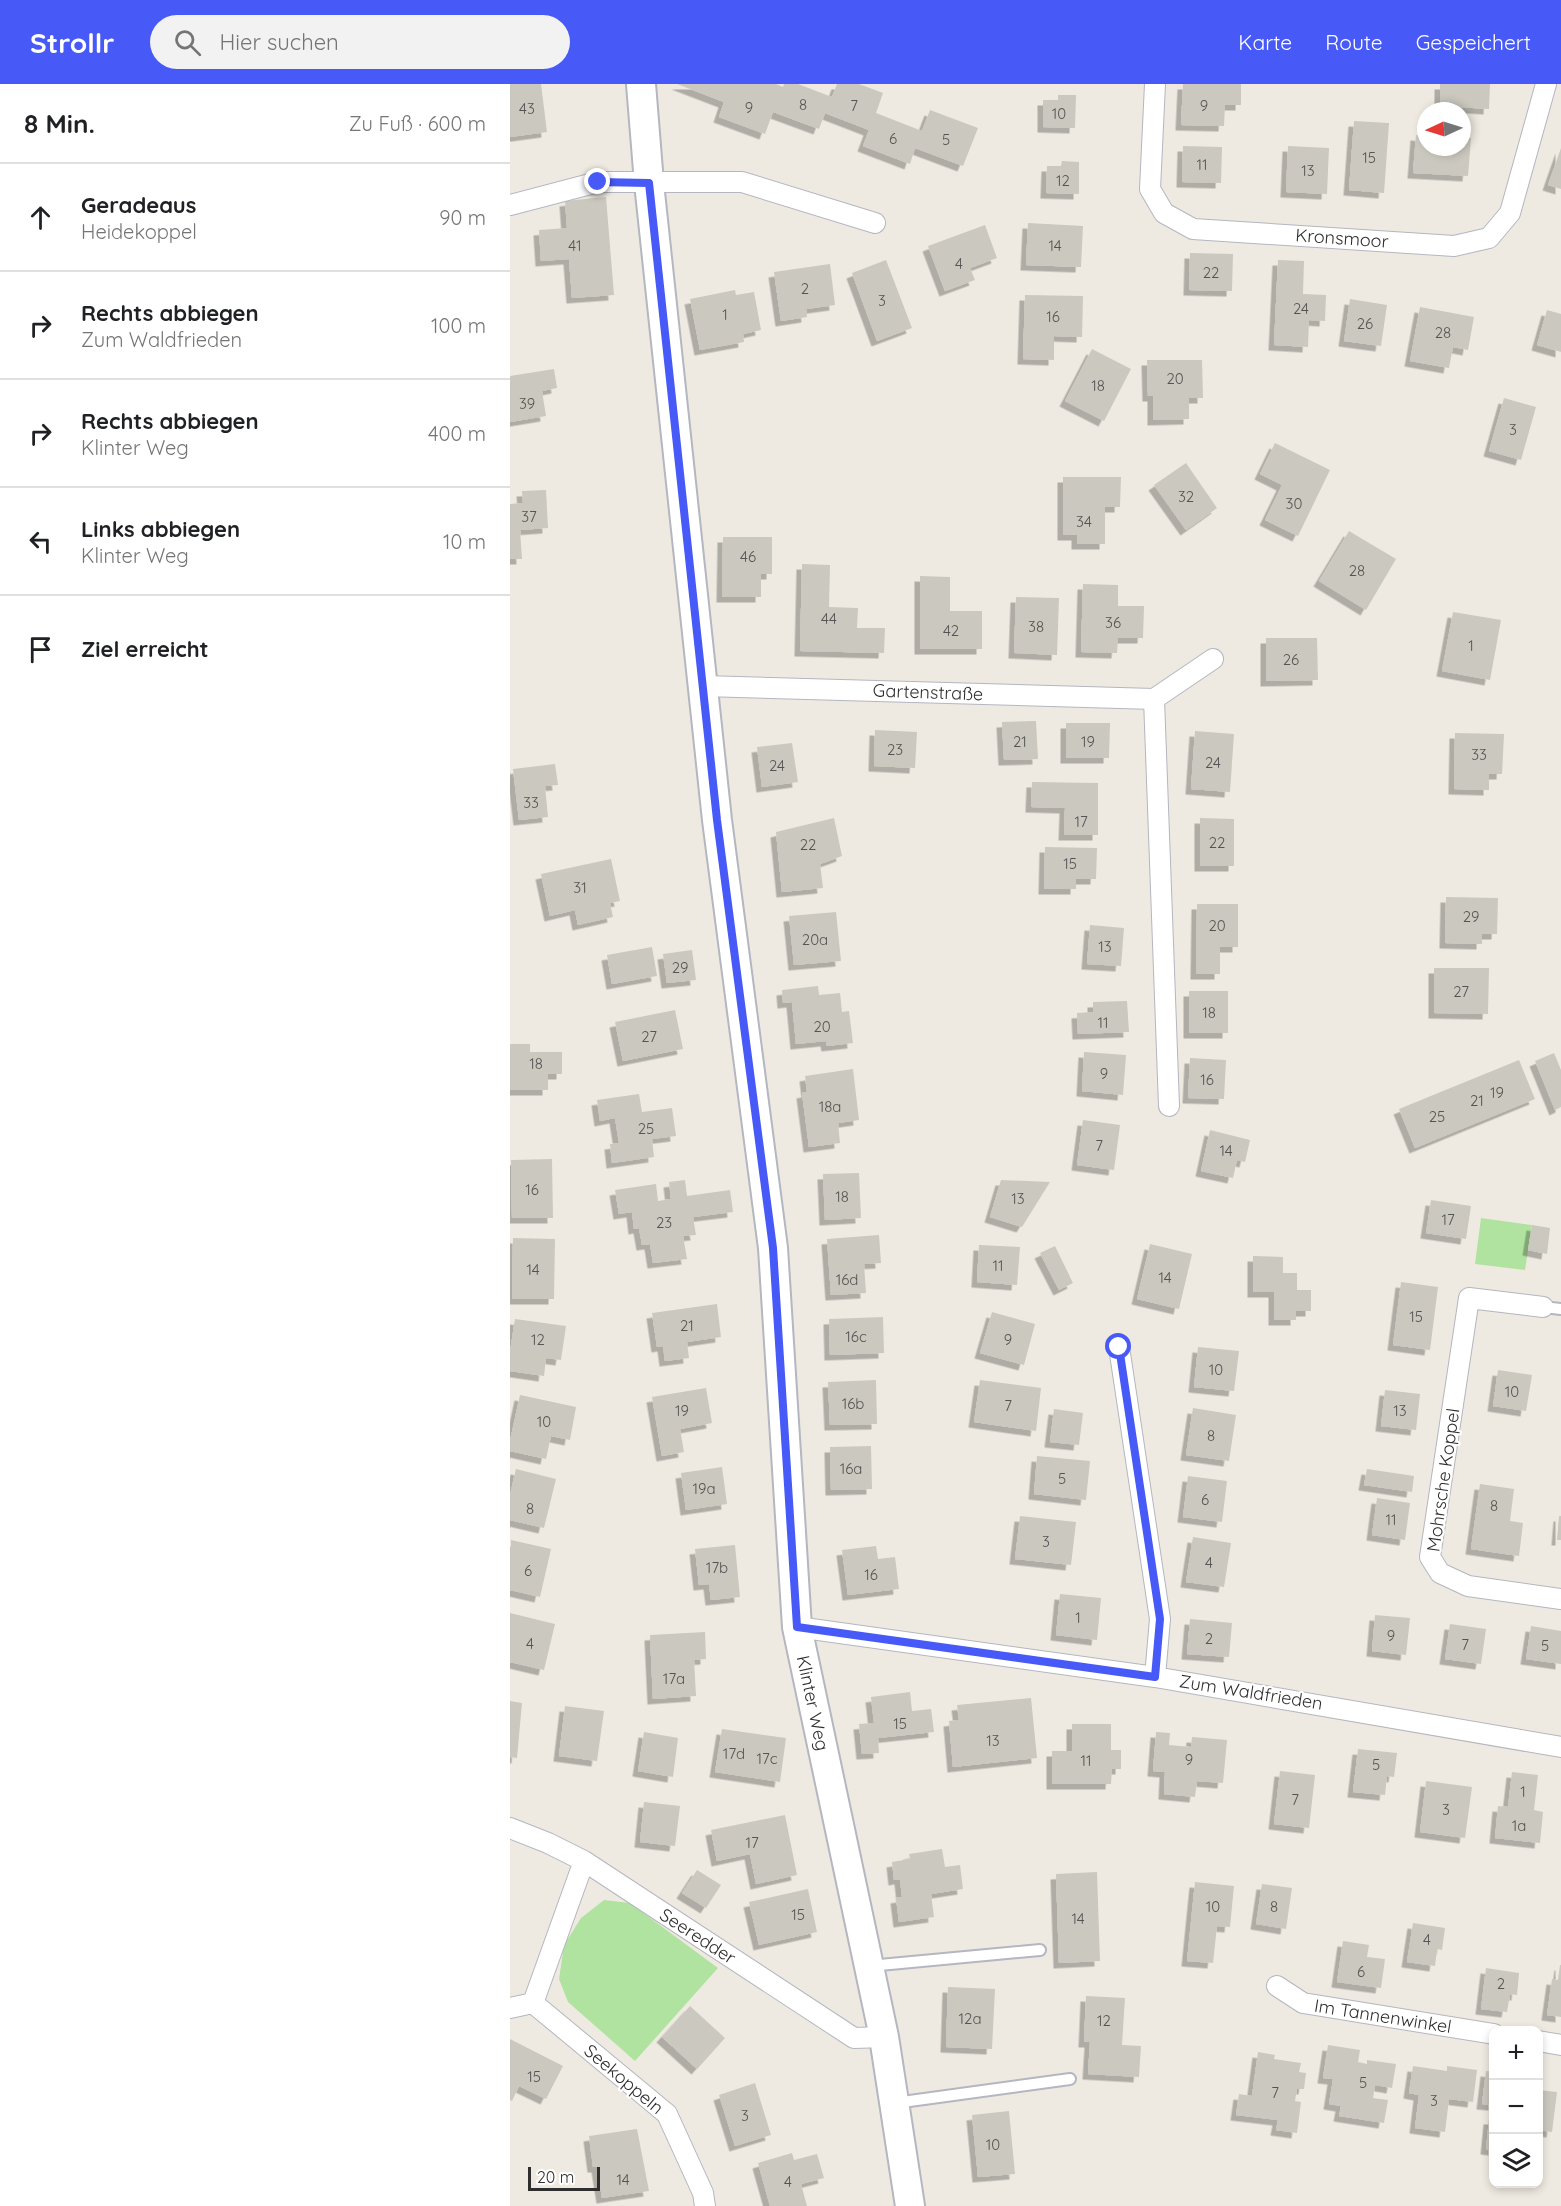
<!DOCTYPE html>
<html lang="de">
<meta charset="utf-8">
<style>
:root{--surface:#fff;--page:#f2f2f2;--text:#202124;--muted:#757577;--line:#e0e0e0;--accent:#4759f6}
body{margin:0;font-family:Quicksand,sans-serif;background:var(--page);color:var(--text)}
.controls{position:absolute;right:18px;bottom:18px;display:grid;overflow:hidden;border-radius:12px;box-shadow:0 3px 9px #0003}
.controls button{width:54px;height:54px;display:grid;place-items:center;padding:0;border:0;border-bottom:2px solid var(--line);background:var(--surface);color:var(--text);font:30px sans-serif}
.compass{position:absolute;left:907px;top:18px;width:54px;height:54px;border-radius:50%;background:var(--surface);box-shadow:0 3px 9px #0003;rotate:266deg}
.scale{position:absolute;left:18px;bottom:15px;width:72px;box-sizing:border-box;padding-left:6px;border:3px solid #2e2e2e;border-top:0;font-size:16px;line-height:21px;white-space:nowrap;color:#2e2e2e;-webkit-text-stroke:4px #fff;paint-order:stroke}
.stop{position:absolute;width:18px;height:18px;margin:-14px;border:4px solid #4759f6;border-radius:50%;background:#fff}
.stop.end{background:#4759f6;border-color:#fff;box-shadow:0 2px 6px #0008}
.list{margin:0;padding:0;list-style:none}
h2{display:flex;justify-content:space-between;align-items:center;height:78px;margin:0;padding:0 24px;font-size:26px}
h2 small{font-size:20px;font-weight:400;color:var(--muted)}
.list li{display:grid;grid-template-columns:39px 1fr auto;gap:18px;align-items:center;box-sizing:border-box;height:108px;padding:0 24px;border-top:2px solid var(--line)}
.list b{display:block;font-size:22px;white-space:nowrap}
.list p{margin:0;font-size:20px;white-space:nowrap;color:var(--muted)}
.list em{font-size:20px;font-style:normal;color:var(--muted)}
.icon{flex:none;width:33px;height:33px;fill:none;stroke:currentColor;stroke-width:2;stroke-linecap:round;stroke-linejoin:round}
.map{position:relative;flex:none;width:1051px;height:2122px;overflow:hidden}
header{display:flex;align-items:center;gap:36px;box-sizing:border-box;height:84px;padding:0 30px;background:var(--accent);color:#fff}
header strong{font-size:28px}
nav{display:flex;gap:33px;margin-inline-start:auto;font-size:21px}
.search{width:420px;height:54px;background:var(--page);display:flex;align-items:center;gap:15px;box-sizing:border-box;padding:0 21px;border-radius:33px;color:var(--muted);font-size:22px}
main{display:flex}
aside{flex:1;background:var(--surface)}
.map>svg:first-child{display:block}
.green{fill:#b1e3a0}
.building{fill:#cbc8bf;filter:url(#shadow)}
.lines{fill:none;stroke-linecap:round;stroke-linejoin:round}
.lane-casing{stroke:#b4b6c0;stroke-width:14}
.street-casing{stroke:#b4b6c0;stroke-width:22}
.secondary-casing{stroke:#b4b6c0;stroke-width:32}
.lane{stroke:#fff;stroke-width:10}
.street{stroke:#fff;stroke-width:20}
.secondary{stroke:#fff;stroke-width:28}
.route{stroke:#4759f6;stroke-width:8}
.labels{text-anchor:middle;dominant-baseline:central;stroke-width:4.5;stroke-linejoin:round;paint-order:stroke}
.number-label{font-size:15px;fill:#555452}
.street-label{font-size:18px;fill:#2e2e2e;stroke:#fff}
</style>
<header>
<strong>Strollr</strong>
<div class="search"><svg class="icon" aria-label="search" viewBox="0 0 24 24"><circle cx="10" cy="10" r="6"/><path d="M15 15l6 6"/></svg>Hier suchen</div>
<nav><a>Karte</a><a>Route</a><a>Gespeichert</a></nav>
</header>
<main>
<aside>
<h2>8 Min.<small>Zu Fuß · 600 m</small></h2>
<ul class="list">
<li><svg class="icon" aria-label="ahead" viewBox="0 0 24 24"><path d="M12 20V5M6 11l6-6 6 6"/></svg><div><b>Geradeaus</b><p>Heidekoppel</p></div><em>90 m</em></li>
<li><svg class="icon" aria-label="right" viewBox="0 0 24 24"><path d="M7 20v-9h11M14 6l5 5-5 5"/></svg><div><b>Rechts abbiegen</b><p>Zum Waldfrieden</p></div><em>100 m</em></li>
<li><svg class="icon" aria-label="right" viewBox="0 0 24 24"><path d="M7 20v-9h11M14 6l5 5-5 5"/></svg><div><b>Rechts abbiegen</b><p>Klinter Weg</p></div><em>400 m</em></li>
<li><svg class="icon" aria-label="left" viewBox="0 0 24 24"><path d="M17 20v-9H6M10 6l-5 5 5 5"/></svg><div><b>Links abbiegen</b><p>Klinter Weg</p></div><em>10 m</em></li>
<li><svg class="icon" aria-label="arrive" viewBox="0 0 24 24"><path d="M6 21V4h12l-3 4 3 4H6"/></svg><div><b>Ziel erreicht</b></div></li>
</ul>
</aside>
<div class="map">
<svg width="1051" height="2122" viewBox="0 0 1051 2122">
<defs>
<filter id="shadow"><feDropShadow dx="-5.5" dy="5.5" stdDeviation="0" flood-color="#0004"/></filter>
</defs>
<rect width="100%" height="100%" fill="#efeae1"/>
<path class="green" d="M971,1134L1022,1141L1015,1186L965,1180Z
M94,1816L120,1819L208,1884L125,1977L58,1918L49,1895L54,1861L71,1834Z"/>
<path class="building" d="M0,0H31L37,48L0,53Z
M167,0H266L273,3L274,0H288L322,13L327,0H349L373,9L366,29L412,47L420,26L468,44L453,82L405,64L400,80L353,62L359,46L315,29L309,45L263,28L255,50L209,33L214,18Z
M673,0H731V21H715L714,42L671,41Z
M930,0H980L979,25L930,22Z
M548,11H566L565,44L533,43V16H548Z
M844,37L879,39L874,109L839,106Z
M906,51L916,52V63H952V54H961L958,92L903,89Z
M673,62L712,63L711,99L672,98Z
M778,62L819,64L817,110L776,108Z
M1051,64V105L1038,101Z
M552,77L569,78V110L536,109L537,82H551Z
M96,113L104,211L62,214L59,175L31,177L29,146L57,144L55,117Z
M518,139L573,142L571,183L516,181Z
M475,141L487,174L460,184L465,196L435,207L418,162Z
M680,169L723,170L722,207L679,206Z
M376,176L402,244L367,257L342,189Z
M768,176L794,177L793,210L816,211L815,237L799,236L798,263L764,261Z
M320,180L325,221L296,225L297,233L271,237L264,188Z
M225,206L226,211L244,208L251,246L233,250L234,258L190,266L180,215Z
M515,211L573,212L572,253L544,252V276L513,275Z
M840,215L877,221L871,262L834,257Z
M910,223L964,233L958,266L943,263L939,284L900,277Z
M1037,226L1051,230V268L1027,261Z
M582,265L621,285L594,337L555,317Z
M637,276H692L693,314H679V335L643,336V312H638Z
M44,285L47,304L32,307L36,332L0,338V292Z
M994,314L1026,323L1011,376L979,367Z
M765,359L820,386L788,452L755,436L772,401L750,390Z
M676,379L707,424L676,446L644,401Z
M553,393H611L610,423H595V460H567V451H553Z
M36,406L38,444L10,446L12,475H0V420L13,419L12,407Z
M839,447L886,475L856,526L809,497Z
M213,453H262V490H251V513H212Z
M292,480L320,481L319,523L348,524L347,544H375L374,569L290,567Z
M410,492L440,493V527H472V565H410Z
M573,500L608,501V522H634L633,554H608L607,569L571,568Z
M506,513L549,514L547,571L504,569Z
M943,528L991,536L980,596L932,587Z
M756,554H807L808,596L756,597Z
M526,637L528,675L494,676L492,638Z
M556,639H600L599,674H556Z
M365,646L407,648L405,684L364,682Z
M685,647L724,650L720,708L681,705Z
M945,649L994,650L992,690H979V706L944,705Z
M282,659L288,698L252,703L247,663Z
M45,680L48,701L35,702L38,733L9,736L3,685Z
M522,698L588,699V751H554L555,724L521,723Z
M324,734L332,772L310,780L313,804L272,808L266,748Z
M690,734L724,735V782H690Z
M535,763L587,764L586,795H566V805H534Z
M101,775L110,817L100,819L103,833L68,841L65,826L40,832L31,790Z
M936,813L988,814L987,850H972V860L935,859Z
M687,820H728V863H710V890H686Z
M326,828L331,877L284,881L279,832Z
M580,841L614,844L611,882L577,880Z
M142,863L147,892L102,900L97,871Z
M182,866L186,896L157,899L153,870Z
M924,884H979L978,930L924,929Z
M308,902L309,911L330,909L332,928L339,927L343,959L317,962L316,957L286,960L282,918L273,919L272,906Z
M679,907H718V949H679Z
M617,917L619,948L568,950L567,929L583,928V918Z
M165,926L173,965L113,977L105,938Z
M0,960H20V968H52V990H38V1006H0Z
M574,968L616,971L613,1011L572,1007Z
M1044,969L1051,986V1023L1045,1026L1025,977Z
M680,974L716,976L714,1015L678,1014Z
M1009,976L1025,1015L905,1064L889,1025Z
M343,985L349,1036L328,1039L330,1059L299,1063L292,1009L297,1008L295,992Z
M129,1010L132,1028L162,1024L166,1052L142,1055L144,1073L102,1079L100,1060L109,1059L105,1034L90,1037L87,1016Z
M573,1036L610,1041L604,1086L567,1081Z
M700,1046L740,1056L735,1078L727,1076L723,1094L691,1087Z
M42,1075L43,1134H2L1,1076Z
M349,1089L351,1134L315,1136L313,1090Z
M175,1096L177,1112L220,1106L223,1128L183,1133L186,1151L173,1152L177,1175L143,1179L140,1160L132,1161L129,1144L124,1145L122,1128L109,1130L105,1106L146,1100L148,1117L161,1115L159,1098Z
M491,1096L540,1098L512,1143L480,1133Z
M921,1116L961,1122L956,1155L916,1149Z
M1022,1141L1040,1144L1037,1170L1018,1166Z
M369,1151L371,1179L354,1180L356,1209L321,1211L317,1155Z
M3,1154L45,1155L44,1215H2Z
M640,1160L682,1170L669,1225L627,1215Z
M469,1161L510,1163L507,1201L467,1198Z
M545,1162L563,1199L549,1206L530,1169Z
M743,1172L773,1173V1189H787V1206H801V1227H786V1236H764V1208H743Z
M891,1198L928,1203L920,1266L883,1261Z
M207,1220L211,1253L177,1258L179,1274L155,1277L153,1262L147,1263L142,1229Z
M482,1228L525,1240L514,1281L470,1269Z
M373,1233L374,1269L320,1271L319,1235Z
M5,1235L56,1242L51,1276L36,1274L34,1292L0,1287V1268Z
M688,1263L729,1267L724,1307L684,1303Z
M988,1286L1022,1291L1016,1327L983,1322Z
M366,1296L367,1340L320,1341L318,1298Z
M470,1296L531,1304L526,1347L464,1338Z
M196,1304L202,1339L170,1345L174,1368L152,1372L142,1313Z
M875,1306L910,1310L906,1346L871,1342Z
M10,1311L66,1323L60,1356L41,1352L36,1375L0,1367V1357Z
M683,1324L726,1331L719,1377L676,1371Z
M544,1325L573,1329L569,1361L540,1358Z
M361,1362L362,1405L321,1406L320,1363Z
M527,1372L580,1377L576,1416L524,1410Z
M212,1383L217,1420L176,1426L171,1389Z
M6,1385L46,1395L34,1444L0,1436V1411Z
M857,1385L904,1392L902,1408L854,1401Z
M678,1392L717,1397L712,1438L673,1433Z
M970,1400L1004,1405L1000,1437L1013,1439L1009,1472L961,1465Z
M867,1414L900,1419L895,1456L862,1451Z
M510,1432L566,1438L561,1481L505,1475Z
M1049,1432H1051V1456H1047Z
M683,1453L721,1459L714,1503L676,1498Z
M1,1456L41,1465L30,1513L0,1506Z
M225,1461L230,1513L201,1516L199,1500L189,1501L185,1465Z
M366,1462L368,1475L385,1473L389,1505L338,1511L332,1466Z
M550,1510L591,1514L587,1556L546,1551Z
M0,1529L45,1540L34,1586L0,1578Z
M865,1531L900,1534L896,1571L862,1567Z
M680,1535L722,1539L719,1573L677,1570Z
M940,1540L976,1545L971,1580L935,1575Z
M1021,1542L1051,1547V1580L1016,1575Z
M195,1548L196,1575L184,1576L186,1612L143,1615L140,1551Z
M400,1608L402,1627L421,1625L424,1648L368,1654L369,1669L352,1670L349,1640L364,1639L361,1613Z
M521,1614L527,1674L443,1683L439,1637L449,1636L447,1621Z
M0,1617L12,1619L7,1674L0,1673Z
M55,1622L94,1627L87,1677L49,1672Z
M562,1640H601V1666H611V1685H602L601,1700H542V1667H562Z
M212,1645L276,1654L270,1698L205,1688Z
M134,1648L168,1654L163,1693L128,1687Z
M646,1648L660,1649L659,1661L681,1663L682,1653L717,1656L713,1699L687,1697L685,1713L654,1710L655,1688L643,1687Z
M848,1665L887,1669L884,1693L877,1692L875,1711L843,1708Z
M770,1687L805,1691L799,1744L764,1740Z
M1002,1688L1028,1691L1024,1726L1033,1728L1030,1759L985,1754L988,1722L998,1723Z
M916,1697L962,1703L955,1754L910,1748Z
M134,1718L170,1722L165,1762L130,1758Z
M275,1731L287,1791L246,1800L240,1770L207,1777L201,1746Z
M432,1765L435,1783L450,1781L453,1805L421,1810L424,1833L389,1838L386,1814L392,1813L390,1795L384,1796L382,1778L400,1775L399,1770Z
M187,1786L211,1801L196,1824L172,1809Z
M587,1788L590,1877L549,1879L546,1790Z
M685,1798L724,1802L720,1843L707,1842L703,1879L677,1877Z
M752,1800L782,1804L776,1845L746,1840Z
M298,1805L307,1848L249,1861L239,1818Z
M903,1839L935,1844L932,1866L927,1865L925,1882L897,1878Z
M833,1857L859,1861L857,1873L875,1875L871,1904L827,1898Z
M1050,1881H1051V1933L1037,1931L1042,1895L1048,1896Z
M976,1884L1009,1889L1007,1911L1000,1910L997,1928L971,1925Z
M438,1903L485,1905L482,1965L436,1963Z
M576,1912L615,1914L612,1961L631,1962L629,1993L578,1990L580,1958H574Z
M180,1922L215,1954L187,1985L152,1953Z
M0,1955L53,1982L36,2015L9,2002L2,2017L0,2016Z
M818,1961L850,1966L848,1978L857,1980V1976L886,1980L882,2004L865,2001L863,2014L878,2016L874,2039L829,2032L831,2022L819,2020L823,1995L813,1994Z
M748,1968L765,1971L764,1975L791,1979L789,1988L796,1989L794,2005H787L785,2017L791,2018L787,2049L766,2046L768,2036L726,2031L729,2010L742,2012Z
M903,1982L937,1987V1982L967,1986L963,2018L939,2015L935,2048L905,2044L909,2011L899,2009Z
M976,1987L984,1988V2021L972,2020Z
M245,1999L261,2051L225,2062L209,2011Z
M1028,2006L1047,2008L1042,2048L1028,2046Z
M499,2027L505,2090L468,2093L462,2031Z
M979,2035H984V2066L976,2065Z
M127,2045L139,2107L92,2114L87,2083H83L79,2052Z
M282,2069L284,2076L307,2070L314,2094L291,2100L297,2122H260L248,2079Z"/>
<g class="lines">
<defs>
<path id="lane" d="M1033,1223L1051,1225
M359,1882L530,1866
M385,2019L560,1995"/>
<path id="street" d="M645,0L640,105L654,129L683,145L944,162L979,154L1000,129L1036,0
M0,121L88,98H232L365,139
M193,602L644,615L659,1022
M644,615L703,575
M1033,1223L959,1214L920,1473L930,1489L958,1502L1051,1515
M609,1263L650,1535L645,1593
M287,1543L645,1593L1051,1663
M0,1744L38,1759L74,1777L344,1954L374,1953
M767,1902L793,1919L984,1950
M23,1919L74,1777
M0,1924L23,1919L157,2030L193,2109L195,2122
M1028,1957L1051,1961"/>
<path id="secondary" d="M131,0L139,99L207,736L263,1164L287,1543L374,1953L400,2122"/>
</defs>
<use href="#lane" class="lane-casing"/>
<use href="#street" class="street-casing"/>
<use href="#secondary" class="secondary-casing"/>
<use href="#lane" class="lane"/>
<use href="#street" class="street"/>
<use href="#secondary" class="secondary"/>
</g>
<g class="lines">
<path class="route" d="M88,98L139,99L207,736L263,1164L287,1543L645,1593L650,1535L609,1263"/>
</g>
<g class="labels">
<g class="number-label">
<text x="293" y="20">8</text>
<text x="344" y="21">7</text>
<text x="694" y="21">9</text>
<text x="239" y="23">9</text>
<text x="17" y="24">43</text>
<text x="549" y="29">10</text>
<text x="383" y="54">6</text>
<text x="436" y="55">5</text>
<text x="859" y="73">15</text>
<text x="692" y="80">11</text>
<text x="798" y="86">13</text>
<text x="553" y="96">12</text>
<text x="65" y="161">41</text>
<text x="545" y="161">14</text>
<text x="449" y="179">4</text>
<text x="701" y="188">22</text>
<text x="295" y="204">2</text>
<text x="372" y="216">3</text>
<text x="791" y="224">24</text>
<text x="215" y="230">1</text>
<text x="543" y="232">16</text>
<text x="855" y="239">26</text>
<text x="933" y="248">28</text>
<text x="665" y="294">20</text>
<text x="588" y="301">18</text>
<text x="17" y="319">39</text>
<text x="1003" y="345">3</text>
<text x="676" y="412">32</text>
<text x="784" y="419">30</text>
<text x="19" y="432">37</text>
<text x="574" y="437">34</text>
<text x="238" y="472">46</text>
<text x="847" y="486">28</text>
<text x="319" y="534">44</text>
<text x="603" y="538">36</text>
<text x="526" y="542">38</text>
<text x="441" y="546">42</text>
<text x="961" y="561">1</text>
<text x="781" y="575">26</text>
<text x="510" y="657">21</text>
<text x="578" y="657">19</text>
<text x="385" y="665">23</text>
<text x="969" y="670">33</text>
<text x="703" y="678">24</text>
<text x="267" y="681">24</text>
<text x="21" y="718">33</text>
<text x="571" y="737">17</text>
<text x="707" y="758">22</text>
<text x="298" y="760">22</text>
<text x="560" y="779">15</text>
<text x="70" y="803">31</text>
<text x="961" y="832">29</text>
<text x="707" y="841">20</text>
<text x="305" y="855">20a</text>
<text x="595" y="862">13</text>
<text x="170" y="883">29</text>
<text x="951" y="907">27</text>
<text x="699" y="928">18</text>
<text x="593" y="938">11</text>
<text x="312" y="942">20</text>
<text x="139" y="952">27</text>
<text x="26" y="979">18</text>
<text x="594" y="989">9</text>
<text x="697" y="995">16</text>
<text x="987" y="1008">19</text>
<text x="967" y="1016">21</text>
<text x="320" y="1022">18a</text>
<text x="927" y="1032">25</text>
<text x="136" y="1044">25</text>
<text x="589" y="1061">7</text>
<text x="716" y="1066">14</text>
<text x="22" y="1105">16</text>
<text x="332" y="1112">18</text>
<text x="508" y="1114">13</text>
<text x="938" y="1135">17</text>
<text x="154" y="1138">23</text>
<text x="488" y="1181">11</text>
<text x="23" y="1185">14</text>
<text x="655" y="1193">14</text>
<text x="337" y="1195">16d</text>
<text x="906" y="1232">15</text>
<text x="177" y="1241">21</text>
<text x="346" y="1252">16c</text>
<text x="28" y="1255">12</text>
<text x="498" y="1255">9</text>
<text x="706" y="1285">10</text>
<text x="1002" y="1307">10</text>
<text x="343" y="1319">16b</text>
<text x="498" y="1321">7</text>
<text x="172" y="1326">19</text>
<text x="890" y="1326">13</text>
<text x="34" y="1337">10</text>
<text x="701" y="1351">8</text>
<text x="341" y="1384">16a</text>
<text x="552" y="1394">5</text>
<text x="194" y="1404">19a</text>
<text x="695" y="1415">6</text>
<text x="984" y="1421">8</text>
<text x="20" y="1424">8</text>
<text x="881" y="1435">11</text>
<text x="536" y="1457">3</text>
<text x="699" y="1478">4</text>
<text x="207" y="1483">17b</text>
<text x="18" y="1486">6</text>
<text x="361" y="1490">16</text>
<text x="568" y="1533">1</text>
<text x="881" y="1551">9</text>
<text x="699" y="1554">2</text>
<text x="20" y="1559">4</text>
<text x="955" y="1560">7</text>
<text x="1035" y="1561">5</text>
<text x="164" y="1594">17a</text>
<text x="390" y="1639">15</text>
<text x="483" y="1656">13</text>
<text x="224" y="1669">17d</text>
<text x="257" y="1674">17c</text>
<text x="679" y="1675">9</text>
<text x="576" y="1676">11</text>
<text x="866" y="1680">5</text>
<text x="1013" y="1707">1</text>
<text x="785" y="1715">7</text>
<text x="936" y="1725">3</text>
<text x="1009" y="1741">1a</text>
<text x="242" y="1758">17</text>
<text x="703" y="1822">10</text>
<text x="764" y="1822">8</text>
<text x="288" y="1830">15</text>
<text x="568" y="1834">14</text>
<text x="917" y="1855">4</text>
<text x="851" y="1887">6</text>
<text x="991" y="1899">2</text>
<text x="460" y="1934">12a</text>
<text x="594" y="1936">12</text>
<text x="24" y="1992">15</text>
<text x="853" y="1998">5</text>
<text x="765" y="2008">7</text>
<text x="924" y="2016">3</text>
<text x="235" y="2031">3</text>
<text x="483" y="2060">10</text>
<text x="113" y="2095">14</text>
<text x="278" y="2097">4</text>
</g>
<g class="street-label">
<text transform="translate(832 154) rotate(4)">Kronsmoor</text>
<text transform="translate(418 608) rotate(2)">Gartenstraße</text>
<text transform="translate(933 1396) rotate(-82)">Mohrsche Koppel</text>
<text transform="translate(741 1608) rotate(9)">Zum Waldfrieden</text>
<text transform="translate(303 1619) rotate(78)">Klinter Weg</text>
<text transform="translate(188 1852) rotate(33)">Seeredder</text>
<text transform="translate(873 1932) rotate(9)">Im Tannenwinkel</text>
<text transform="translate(114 1995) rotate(40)">Seekoppeln</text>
</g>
</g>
</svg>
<div class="controls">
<button>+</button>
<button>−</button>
<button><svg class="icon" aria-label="layers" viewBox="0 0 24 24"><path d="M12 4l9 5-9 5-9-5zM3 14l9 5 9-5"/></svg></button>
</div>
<svg class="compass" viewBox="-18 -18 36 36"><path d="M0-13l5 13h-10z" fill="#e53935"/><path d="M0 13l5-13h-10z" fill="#757577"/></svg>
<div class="scale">20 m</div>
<div class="stop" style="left:609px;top:1263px"></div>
<div class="stop end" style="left:88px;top:98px"></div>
</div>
</main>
